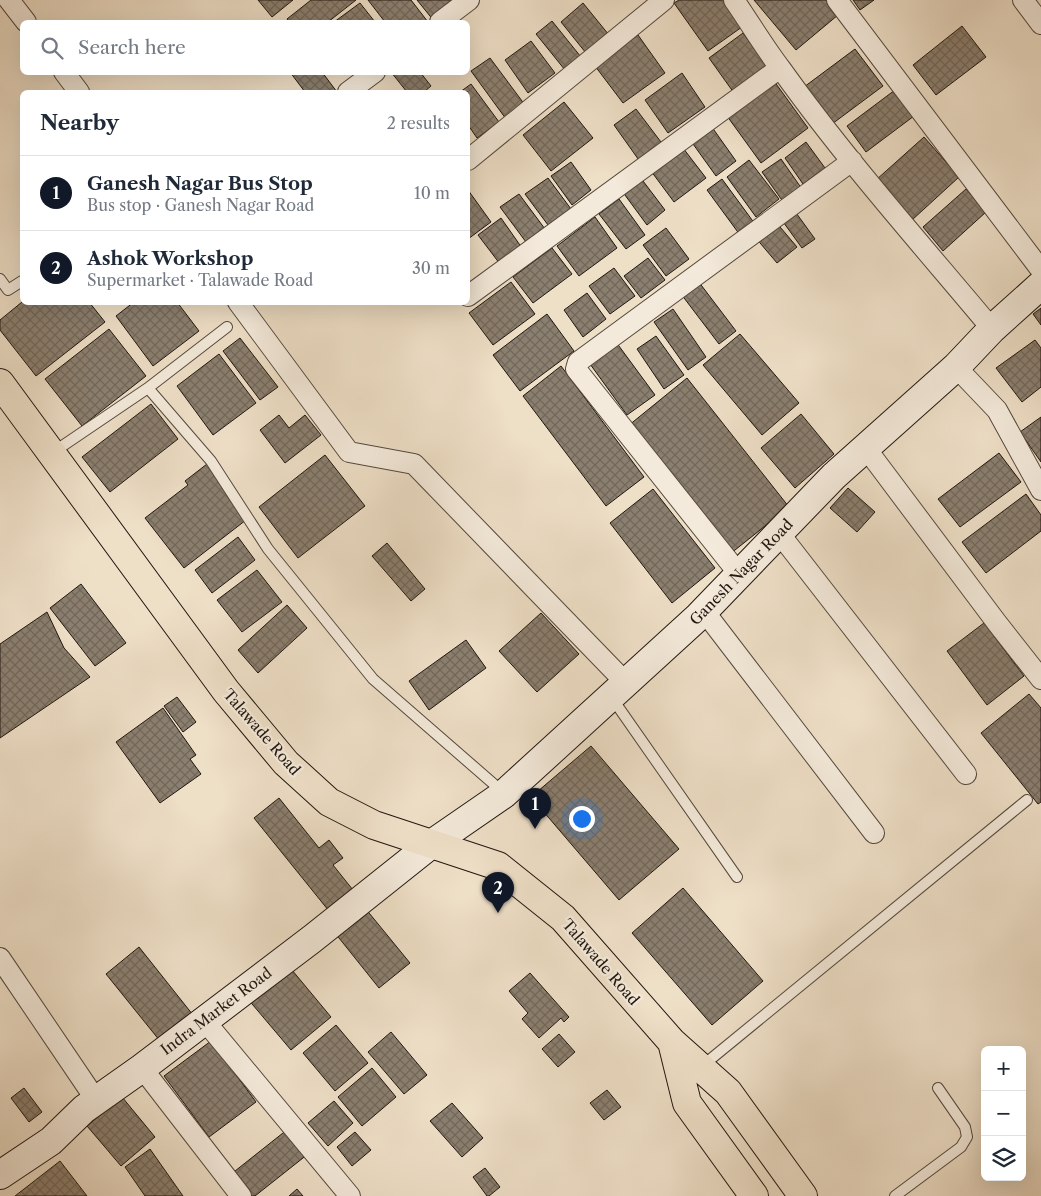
<!DOCTYPE html>
<meta charset="utf-8">
<style>
:root{--surface:#fff;--page:#f2f2f3;--text:#1f2937;--muted:#747a83;--line:#e0e1e3;--accent:#111827}
body{margin:0;font-family:"Libre Caslon Text",serif;background:var(--page);color:var(--text)}
.controls{position:absolute;right:15px;bottom:15px;display:grid;overflow:hidden;border-radius:8px;box-shadow:0 5px 20px #0002}
.controls button{width:45px;height:45px;display:grid;place-items:center;padding:0;border:0;border-bottom:1px solid var(--line);background:var(--surface);color:var(--text);font:25px sans-serif}
.you{position:absolute;left:581px;top:818px;width:18px;height:18px;margin:-12px;border:4px solid #fff;border-radius:50%;background:#1a73e8;box-shadow:0 0 0 8px #1a73e833}
.badge{display:grid;place-items:center;width:32px;height:32px;border-radius:50%;background:var(--accent);color:#fff;font-size:16px;font-weight:700}
.pin{position:absolute;translate:-50% -41px;filter:drop-shadow(0 1px 2px #0008)}
.pin::after{content:'';position:absolute;top:26px;width:18px;height:15px;background:inherit;clip-path:polygon(0 0,100% 0,50% 100%)}
.list{margin:0;padding:0;list-style:none}
h2{display:flex;justify-content:space-between;align-items:center;height:65px;margin:0;padding:0 20px;font-size:21px}
h2 small{font-size:16px;font-weight:400;color:var(--muted)}
.list li{display:grid;grid-template-columns:32px 1fr auto;gap:15px;align-items:center;box-sizing:border-box;height:75px;padding:0 20px;border-top:1px solid var(--line)}
.list b{display:block;font-size:19px;white-space:nowrap}
.list p{margin:0;font-size:16px;white-space:nowrap;color:var(--muted)}
.list em{font-size:16px;font-style:normal;color:var(--muted)}
.icon{flex:none;width:28px;height:28px;fill:none;stroke:currentColor;stroke-width:2;stroke-linecap:round;stroke-linejoin:round}
.map{position:relative;flex:none;width:1041px;height:1196px;overflow:hidden}
.search{position:absolute;background:var(--surface);box-shadow:0 5px 20px #0002;left:20px;top:20px;width:450px;height:55px;display:flex;align-items:center;gap:12px;box-sizing:border-box;padding:0 18px;border-radius:8px;color:var(--muted);font-size:19px}
.panel{position:absolute;background:var(--surface);box-shadow:0 5px 20px #0002;left:20px;top:90px;width:450px;height:215px;border-radius:8px}
.map>svg:first-child{display:block}
.building{fill:url(#building-cross-hatch);stroke:#201710}
.lines{fill:none;stroke-linecap:round;stroke-linejoin:round}
.lane-casing{stroke:#54493e;stroke-width:12}
.street-casing{stroke:#54493e;stroke-width:22}
.secondary-casing{stroke:#201710;stroke-width:30}
.primary-casing{stroke:#201710;stroke-width:30}
.lane{stroke:#f4eadb;stroke-width:10}
.street{stroke:#f4eadb;stroke-width:20}
.secondary{stroke:#f4eadb;stroke-width:28}
.primary{stroke:#eedfc7;stroke-width:28}
.labels{text-anchor:middle;dominant-baseline:central;stroke-width:4.5;stroke-linejoin:round;paint-order:stroke}
.street-label{font-size:15px;fill:#201710;stroke:#f4eadb}
</style>
<div class="map">
<svg width="1041" height="1196" viewBox="0 0 1041 1196">
<defs>
<pattern id="building-cross-hatch" width="8" height="8" patternUnits="userSpaceOnUse" patternTransform="scale(1.25)"><rect width="8" height="8" fill="#8b7f6f"/><path d="M0 0l8 8M0 8l8-8" fill="none" stroke="#71675a"/></pattern>
</defs>
<rect width="100%" height="100%" fill="#eedfc7"/>
<filter id="stains"><feTurbulence type="fractalNoise" baseFrequency=".004" numOctaves="4"/><feColorMatrix values="0 0 0 0 .2 0 0 0 0 .09 0 0 0 0 .02 0 0 0 .5 -.17"/></filter>
<radialGradient id="worn" r=".72"><stop offset=".6" stop-color="#630" stop-opacity="0"/><stop offset="1" stop-color="#630" stop-opacity=".3"/></radialGradient>
<path class="building" d="M258,0H293L272,17Z
M311,0H356L328,22H289L287,19Z
M368,0H411L428,22H385Z
M417,0H459L434,21Z
M679,0H723L742,27L708,51L674,3Z
M754,0H826L838,15L796,50Z
M853,0H874L860,10Z
M360,3L375,22H334Z
M583,3L609,35L586,53L561,22Z
M552,21L581,57L565,70L536,34Z
M962,26L986,57L936,95L913,65Z
M743,33L768,67L734,93L709,58Z
M638,35L665,73L623,103L595,66Z
M531,41L555,73L528,93L505,60Z
M855,49L883,86L832,124L804,87Z
M490,58L525,105L506,119L471,71Z
M290,72H322L337,92H305Z
M391,72H420L431,86L424,92H407Z
M682,73L705,107L668,133L645,100Z
M774,81L808,128L761,163L727,116Z
M471,84L499,122L477,138L468,125V92H460Z
M895,90L914,116L866,152L847,126Z
M564,102L593,138L551,171L523,135Z
M636,109L664,146L641,163L614,125Z
M709,123L736,161L716,176L688,137Z
M924,137L959,177L912,220L876,180Z
M806,142L825,168L803,184L785,158Z
M683,148L706,178L674,202L651,171Z
M781,159L802,189L784,203L762,172Z
M749,160L779,199L756,217L727,177Z
M571,162L591,190L572,205L551,176Z
M640,177L665,210L647,225L622,191Z
M548,178L571,209L548,225L525,194Z
M722,179L755,224L740,235L707,190Z
M966,189L986,212L943,251L923,227Z
M468,190L491,222L468,239Z
M519,194L545,229L526,242L500,207Z
M619,199L645,235L626,249L599,214Z
M794,210L815,239L802,248L781,219Z
M595,217L617,248L579,276L557,246Z
M501,218L522,248L500,264L478,235Z
M775,221L797,247L777,263L755,237Z
M666,228L689,259L666,276L643,245Z
M552,248L572,274L533,303L513,277Z
M648,258L665,280L641,298L624,276Z
M614,268L635,296L610,314L589,286Z
M695,277L736,331L719,344L678,290Z
M511,282L535,314L493,345L469,313Z
M587,293L606,319L583,337L564,310Z
M22,302H89L105,322L36,376L0,330V320Z
M134,302H177L199,331L153,366L116,316Z
M1041,308V325L1033,314Z
M673,309L706,357L688,370L654,322Z
M547,314L574,351L520,391L493,355Z
M109,329L146,376L82,426L45,379Z
M740,334L799,403L762,435L703,365Z
M656,336L684,375L664,389L637,349Z
M240,338L278,387L260,400L223,351Z
M1035,340L1041,348V387L1022,402L996,368Z
M616,342L655,395L627,415L590,364Z
M219,354L256,403L213,435L177,386Z
M561,366L644,477L606,506L523,396Z
M687,378L789,507L730,554L628,426Z
M151,404L178,439L110,492L82,457Z
M801,414L834,454L795,488L761,448Z
M279,415L289,428L305,415L321,435L285,463L260,430Z
M1041,417V462L1020,432Z
M999,453L1021,482L960,527L938,499Z
M325,455L365,506L298,558L259,507Z
M207,464L231,496L229,498L246,520L184,568L145,518L188,485L185,481Z
M848,488L875,512L857,532L830,508Z
M653,489L715,568L672,603L610,523Z
M1026,494L1041,515V531L986,573L962,542Z
M238,537L255,560L212,593L195,570Z
M387,543L425,589L411,601L372,556Z
M257,570L282,602L242,632L217,600Z
M81,584L126,643L95,666L50,608Z
M287,605L307,628L258,673L238,650Z
M47,612L64,648L90,677L0,738V644Z
M541,613L579,654L537,692L499,651Z
M984,623L1024,676L987,705L947,651Z
M466,640L486,668L429,710L409,681Z
M1029,694L1041,708V802L1038,804L981,733Z
M177,697L196,722L183,732L164,706Z
M163,708L196,755L190,759L201,774L160,803L116,742Z
M591,746L679,849L619,900L531,797Z
M279,798L319,848L329,840L343,858L333,865L357,895L333,916L254,818Z
M683,888L763,981L712,1025L632,933Z
M365,908L410,963L379,988L335,933Z
M139,947L193,1015L160,1041L106,974Z
M287,964L331,1017L291,1050L247,998Z
M530,973L569,1017L564,1022L561,1018L539,1038L522,1019L528,1013L509,991Z
M336,1025L368,1063L335,1091L303,1053Z
M391,1032L427,1075L404,1094L368,1052Z
M559,1034L575,1052L558,1067L542,1049Z
M211,1041L256,1102L209,1137L164,1076Z
M372,1068L396,1097L362,1126L338,1097Z
M24,1088L42,1112L29,1122L11,1098Z
M607,1090L621,1107L604,1120L590,1103Z
M122,1097L155,1137L121,1166L87,1126Z
M334,1101L353,1123L328,1146L308,1123Z
M452,1103L483,1138L462,1157L430,1121Z
M288,1129L308,1154L255,1196H247L230,1175Z
M355,1132L371,1150L352,1166L337,1147Z
M150,1149L183,1196H145L125,1167Z
M60,1161L87,1196H15Z
M485,1168L500,1187L489,1196H487L473,1177Z
M297,1189L303,1196H289Z"/>
<g class="lines">
<defs>
<path id="lane" d="M0,279L8,290L22,281
M148,388L227,327
M52,453L148,388L211,461L268,549L373,679L504,793
M612,698L737,877
M701,1067L1027,800
M895,1196L961,1147L967,1137L965,1127L938,1088"/>
<path id="street" d="M9,0L26,22
M734,0C750,23 764,47 781,69C846,160 921,244 992,329
M837,0L1041,270
M1023,0L1041,24
M440,22L469,0
M64,72L79,92
M348,92L375,72
M468,160L664,0
M468,296L780,68
M238,302L349,452L414,464L626,683
M956,367L997,410L1041,490
M865,447L997,623L1041,679
M779,533L966,774
M739,574L576,369L578,362L852,161
M704,611L874,833
M0,958L96,1100
M204,1020L350,1196
M142,1068L241,1196"/>
<path id="secondary" d="M0,1175L51,1141L84,1109L142,1068L312,939L430,845L504,794L699,616L834,476L956,367L992,329L1041,285"/>
<path id="primary" d="M0,383L226,691L286,763L329,802L374,825L498,866L563,918L672,1042L728,1092L803,1196
M672,1042L687,1103L754,1196"/>
</defs>
<use href="#lane" class="lane-casing"/>
<use href="#street" class="street-casing"/>
<use href="#secondary" class="secondary-casing"/>
<use href="#primary" class="primary-casing"/>
<use href="#lane" class="lane"/>
<use href="#street" class="street"/>
<use href="#secondary" class="secondary"/>
<use href="#primary" class="primary"/>
</g>
<g class="labels">
<g class="street-label">
<text transform="translate(741 572) rotate(-46)">Ganesh Nagar Road</text>
<text transform="translate(262 732) rotate(49)">Talawade Road</text>
<text transform="translate(601 962) rotate(49)">Talawade Road</text>
<text transform="translate(216 1011) rotate(-37)">Indra Market Road</text>
</g>
</g>
<rect width="100%" height="100%" filter="url(#stains)"/>
<rect width="100%" height="100%" fill="url(#worn)"/>
</svg>
<div class="controls">
<button>+</button>
<button>−</button>
<button><svg class="icon" aria-label="layers" viewBox="0 0 24 24"><path d="M12 4l9 5-9 5-9-5zM3 14l9 5 9-5"/></svg></button>
</div>
<div class="you"></div>
<div class="pin badge" style="left:535px;top:829px">1</div>
<div class="pin badge" style="left:498px;top:913px">2</div>
<div class="search"><svg class="icon" aria-label="search" viewBox="0 0 24 24"><circle cx="10" cy="10" r="6"/><path d="M15 15l6 6"/></svg>Search here</div>
<section class="panel">
<h2>Nearby<small>2 results</small></h2>
<ul class="list">
<li><span class="badge">1</span><div><b>Ganesh Nagar Bus Stop</b><p>Bus stop · Ganesh Nagar Road</p></div><em>10 m</em></li>
<li><span class="badge">2</span><div><b>Ashok Workshop</b><p>Supermarket · Talawade Road</p></div><em>30 m</em></li>
</ul>
</section>
</div>
